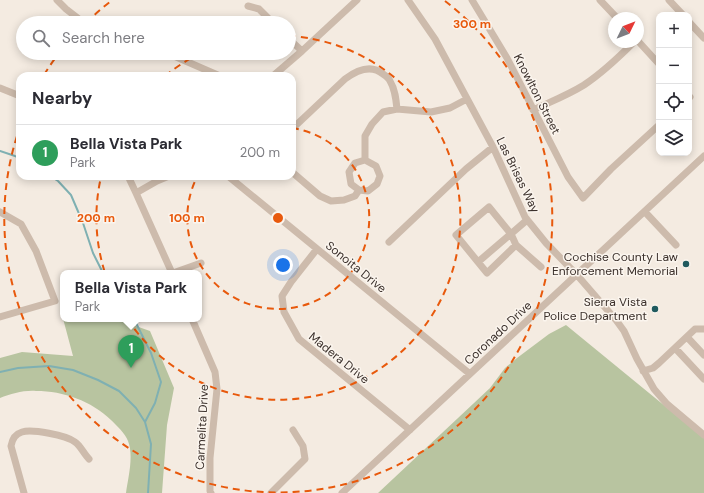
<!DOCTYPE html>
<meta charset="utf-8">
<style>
:root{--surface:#fff;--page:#f2f2f3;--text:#2b2b33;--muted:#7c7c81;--line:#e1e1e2;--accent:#d93025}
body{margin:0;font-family:"DM Sans",sans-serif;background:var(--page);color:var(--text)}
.controls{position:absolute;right:12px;top:12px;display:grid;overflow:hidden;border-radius:8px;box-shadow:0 2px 10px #0003}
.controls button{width:36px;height:36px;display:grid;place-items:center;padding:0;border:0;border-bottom:1px solid var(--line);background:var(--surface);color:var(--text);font:20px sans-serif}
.compass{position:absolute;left:608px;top:12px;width:36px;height:36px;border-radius:50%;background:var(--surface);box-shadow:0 2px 10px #0003;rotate:47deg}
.you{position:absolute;left:283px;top:265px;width:14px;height:14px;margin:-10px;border:3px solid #fff;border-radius:50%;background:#1a73e8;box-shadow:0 0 0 6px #1a73e833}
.badge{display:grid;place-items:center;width:26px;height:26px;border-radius:50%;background:var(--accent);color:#fff;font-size:13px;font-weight:700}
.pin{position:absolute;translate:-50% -33px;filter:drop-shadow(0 1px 2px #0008)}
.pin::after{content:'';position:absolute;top:21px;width:14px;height:12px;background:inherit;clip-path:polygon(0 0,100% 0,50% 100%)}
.popup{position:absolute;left:60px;top:270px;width:142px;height:52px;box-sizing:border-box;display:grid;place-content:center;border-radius:8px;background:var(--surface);filter:drop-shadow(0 1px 3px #0005);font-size:13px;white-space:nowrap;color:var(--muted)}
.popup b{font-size:15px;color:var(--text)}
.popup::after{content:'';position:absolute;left:50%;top:100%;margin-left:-8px;border:8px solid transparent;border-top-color:var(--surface)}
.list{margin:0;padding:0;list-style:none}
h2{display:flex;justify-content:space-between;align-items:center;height:52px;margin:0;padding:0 16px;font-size:17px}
h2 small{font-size:13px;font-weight:400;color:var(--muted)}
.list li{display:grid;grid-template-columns:26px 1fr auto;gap:12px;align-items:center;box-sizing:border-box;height:56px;padding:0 16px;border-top:1px solid var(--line)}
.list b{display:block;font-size:15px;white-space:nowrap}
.list p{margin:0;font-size:13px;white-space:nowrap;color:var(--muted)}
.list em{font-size:13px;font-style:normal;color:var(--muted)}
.icon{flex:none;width:22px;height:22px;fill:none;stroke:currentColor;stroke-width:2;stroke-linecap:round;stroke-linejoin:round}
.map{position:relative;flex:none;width:704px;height:493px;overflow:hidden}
.search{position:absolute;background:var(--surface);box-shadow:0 2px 10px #0003;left:16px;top:16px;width:280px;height:44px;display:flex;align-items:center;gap:10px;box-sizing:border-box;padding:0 14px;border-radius:22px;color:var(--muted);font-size:15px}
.panel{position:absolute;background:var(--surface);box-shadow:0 2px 10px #0003;left:16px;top:72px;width:280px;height:108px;border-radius:12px}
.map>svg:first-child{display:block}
.green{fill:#b8c4a0}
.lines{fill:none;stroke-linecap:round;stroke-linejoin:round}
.stream{stroke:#7fb0b2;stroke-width:2}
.minor{stroke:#cdbbac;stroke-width:7}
.ring{fill:none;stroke:#e8590c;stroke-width:2;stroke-dasharray:7 5}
.poi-dot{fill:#1f5a5e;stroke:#fbf5ee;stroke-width:1.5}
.labels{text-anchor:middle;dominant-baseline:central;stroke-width:3;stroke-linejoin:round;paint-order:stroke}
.street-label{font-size:12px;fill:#3b302b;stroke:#fbf5ee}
.poi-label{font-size:12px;fill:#3b302b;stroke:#fbf5ee;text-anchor:end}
.centre{fill:#e8590c;stroke:#fbf5ee;stroke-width:2}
.ring-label{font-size:12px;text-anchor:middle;font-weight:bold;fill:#e8590c;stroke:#fbf5ee;stroke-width:3;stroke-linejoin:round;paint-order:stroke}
</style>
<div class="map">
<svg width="704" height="493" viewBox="0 0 704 493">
<rect width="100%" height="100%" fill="#f4ebe1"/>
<path class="green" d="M63,308V319H116L150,331L174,388L167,425L162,493H126C128,478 134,456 128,441C125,433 117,426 111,420C91,401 64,391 36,391C24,390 11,394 0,398V358L22,352L73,356L61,311Z
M566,325L704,438V493H378L490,388L505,368L517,358L549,334Z"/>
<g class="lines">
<path class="stream" d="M0,151L15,156L20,159
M50,176L58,181L71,195L83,223L93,253L103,273
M134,319L151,353L161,382L155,403L145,422
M0,372L18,368L49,366L73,370L98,380L119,391L136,408L145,422L151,444L148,493"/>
<path class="minor" d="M57,0L66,9L84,23
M408,0L435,39L493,147L525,217L546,243L577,275L616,320L624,331L637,359L654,389L667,404L704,435
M472,0L507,58L568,177L583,198L611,169L659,125
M600,0L617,18
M669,0L683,15
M248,6L259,9L273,23
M689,22L704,38
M289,39L302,51
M638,41L659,64
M167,53L220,76
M273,76L302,51L357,0
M0,88L20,96
M689,96L690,97L689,98
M533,110C550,102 568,95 584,85C602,73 619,57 634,42
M292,129L345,79C357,70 371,64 383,74C386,76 389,78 390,81C395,89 396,99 397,109
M365,160V136L372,124L383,112L397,109L431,112L450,108L467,99
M365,160L376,166L380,176L377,184L368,191L359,190L351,184L349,172L355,163Z
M292,172L320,196L331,201L344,200L355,196L359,190
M128,176L136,193L172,273
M228,176L470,374
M136,193L157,181L169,176
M0,212L21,224L36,251L55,301L0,317
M645,212L676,245
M527,220L478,262L456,235L489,207L511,234L516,245L541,267
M389,242L466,169L493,147
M317,249L291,282L282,296L284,312L299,339L410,430
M478,262L487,273L516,245
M173,273L201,263
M192,319L215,372L217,389L210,458V491L211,493
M687,337L704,355
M675,348L704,379
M643,371L653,368L659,363L695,329H704
M24,493L11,446C12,440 15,434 22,432C32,429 66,435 75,442C80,445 84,454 89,459
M271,493L305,459L303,446L293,430
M342,493L704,156"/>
</g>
<g class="ring">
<path d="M292 128A91 91 0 1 1 197 177"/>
<path d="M165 76A182 182 0 0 1 201 53M289 36A182 182 0 1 1 101 177"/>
<path d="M44 75A274 274 0 0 1 59 53M86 23A274 274 0 0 1 111 1M445 1A274 274 0 1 1 20 127"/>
</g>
<g class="poi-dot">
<circle cx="686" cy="264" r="4"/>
<circle cx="655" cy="309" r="4"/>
</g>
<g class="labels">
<g class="street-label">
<text transform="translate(537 94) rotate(63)">Knowlton Street</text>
<text transform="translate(518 175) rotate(64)">Las Brisas Way</text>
<text transform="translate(356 267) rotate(39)">Sonoita Drive</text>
<text transform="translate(498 333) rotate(-43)">Coronado Drive</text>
<text transform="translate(339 358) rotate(39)">Madera Drive</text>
<text transform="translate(202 427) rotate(-87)">Carmelita Drive</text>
</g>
<g class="poi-label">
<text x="678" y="257">Cochise County Law<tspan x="678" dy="14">Enforcement Memorial</tspan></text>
<text x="647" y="302">Sierra Vista<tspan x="647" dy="14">Police Department</tspan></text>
</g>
</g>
<circle cx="278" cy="218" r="6" class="centre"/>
<g class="ring-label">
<text x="472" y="28">300 m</text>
<text x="187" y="222">100 m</text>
<text x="96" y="222">200 m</text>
</g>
</svg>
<div class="controls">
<button>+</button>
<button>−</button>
<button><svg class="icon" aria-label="locate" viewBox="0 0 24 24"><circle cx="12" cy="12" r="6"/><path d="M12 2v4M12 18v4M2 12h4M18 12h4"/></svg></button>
<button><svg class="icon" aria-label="layers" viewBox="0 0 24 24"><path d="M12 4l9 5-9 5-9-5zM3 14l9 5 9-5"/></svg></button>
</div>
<svg class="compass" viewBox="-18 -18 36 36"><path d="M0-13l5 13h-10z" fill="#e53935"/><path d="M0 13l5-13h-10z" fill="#7c7c81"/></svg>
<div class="you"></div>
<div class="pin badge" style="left:131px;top:368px;background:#2e9e5b">1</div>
<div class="popup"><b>Bella Vista Park</b>Park</div>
<div class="search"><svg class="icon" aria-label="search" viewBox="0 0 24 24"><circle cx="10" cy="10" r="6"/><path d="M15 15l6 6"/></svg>Search here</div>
<section class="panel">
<h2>Nearby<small></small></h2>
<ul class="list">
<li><span class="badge" style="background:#2e9e5b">1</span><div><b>Bella Vista Park</b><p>Park</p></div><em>200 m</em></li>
</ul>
</section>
</div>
